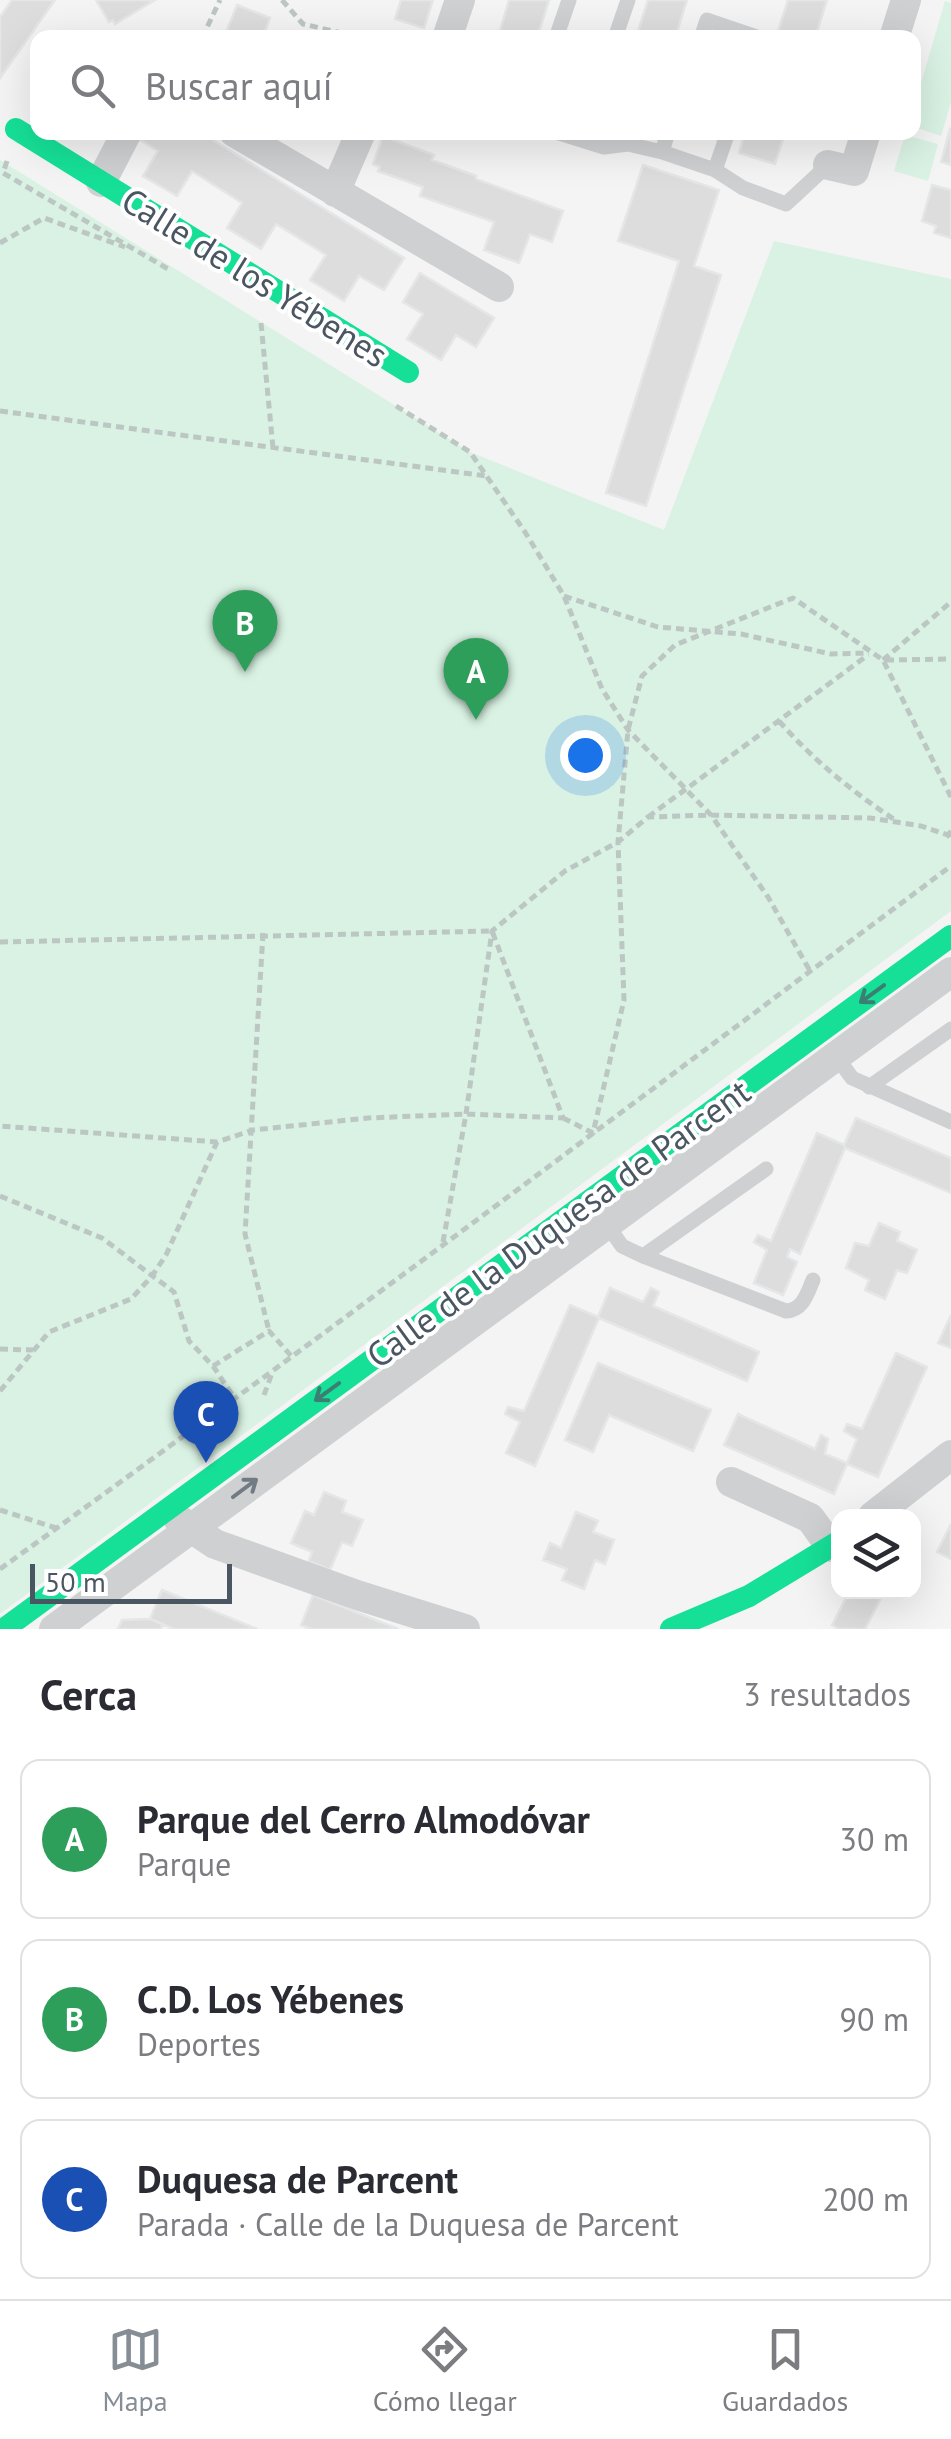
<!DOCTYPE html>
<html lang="es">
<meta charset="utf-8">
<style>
:root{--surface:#fff;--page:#f2f2f3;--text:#2b2b33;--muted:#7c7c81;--line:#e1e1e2;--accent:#868d94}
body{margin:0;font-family:"PT Sans",sans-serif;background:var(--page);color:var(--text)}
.controls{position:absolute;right:30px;bottom:30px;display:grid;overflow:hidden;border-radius:20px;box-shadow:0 10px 40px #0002}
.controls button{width:90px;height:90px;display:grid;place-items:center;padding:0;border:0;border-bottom:2px solid var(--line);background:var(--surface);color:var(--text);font:50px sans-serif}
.scale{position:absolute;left:30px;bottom:25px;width:202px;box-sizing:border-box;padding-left:10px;border:5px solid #4a5661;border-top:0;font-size:28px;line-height:35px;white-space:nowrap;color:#4a5661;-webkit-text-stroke:8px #fff;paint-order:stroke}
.you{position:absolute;left:585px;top:755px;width:35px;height:35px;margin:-25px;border:8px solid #fff;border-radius:50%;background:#1a73e8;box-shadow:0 0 0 15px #1a73e833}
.badge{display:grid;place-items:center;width:65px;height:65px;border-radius:50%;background:var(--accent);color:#fff;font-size:32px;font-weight:700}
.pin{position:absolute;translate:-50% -82px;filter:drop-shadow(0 2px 5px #0008)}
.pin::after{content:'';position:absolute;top:52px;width:35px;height:30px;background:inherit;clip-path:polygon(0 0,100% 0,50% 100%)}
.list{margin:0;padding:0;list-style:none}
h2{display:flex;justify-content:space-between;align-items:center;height:130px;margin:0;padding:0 40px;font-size:42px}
h2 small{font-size:32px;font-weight:400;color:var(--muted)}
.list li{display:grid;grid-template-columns:65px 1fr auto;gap:30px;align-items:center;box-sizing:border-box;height:160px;margin:0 20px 20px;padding:0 20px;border:2px solid var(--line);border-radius:20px}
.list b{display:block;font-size:38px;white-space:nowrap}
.list p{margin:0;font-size:32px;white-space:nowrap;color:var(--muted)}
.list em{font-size:32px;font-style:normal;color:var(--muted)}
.icon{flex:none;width:55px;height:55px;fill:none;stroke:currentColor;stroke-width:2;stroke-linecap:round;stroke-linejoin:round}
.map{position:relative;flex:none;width:951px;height:1629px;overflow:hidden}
.search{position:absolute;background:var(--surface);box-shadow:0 10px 40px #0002;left:30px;right:30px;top:30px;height:110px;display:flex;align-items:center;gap:25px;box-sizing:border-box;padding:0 35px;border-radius:20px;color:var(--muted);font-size:38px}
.sheet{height:670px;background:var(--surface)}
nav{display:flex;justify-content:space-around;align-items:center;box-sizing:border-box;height:140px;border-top:2px solid var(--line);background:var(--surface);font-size:28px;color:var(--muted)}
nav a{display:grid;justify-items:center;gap:5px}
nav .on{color:var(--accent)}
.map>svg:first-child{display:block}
.green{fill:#d9f2e3}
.building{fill:#ddddde;stroke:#e5e6e7;stroke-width:2.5}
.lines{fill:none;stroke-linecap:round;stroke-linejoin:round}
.path{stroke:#bcc7c4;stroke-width:5;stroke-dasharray:8 5;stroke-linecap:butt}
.lane{stroke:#ced0d2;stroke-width:15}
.street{stroke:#ced0d2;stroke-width:30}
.fast{stroke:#16e098;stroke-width:22}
.oneway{stroke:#3a7f72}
.oneway2{stroke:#727b83}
.labels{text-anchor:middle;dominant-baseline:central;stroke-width:8;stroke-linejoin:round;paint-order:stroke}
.street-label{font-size:35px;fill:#4a5661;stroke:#fff}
</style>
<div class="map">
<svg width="951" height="1629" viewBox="0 0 951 1629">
<rect width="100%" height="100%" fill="#f4f4f4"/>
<path class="green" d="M945,1L951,3V102L941,136L914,127V107Z
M905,135L938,144L928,181L894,171Z
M0,160L470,452L664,530L774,241L951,279V911L0,1614Z"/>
<path class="building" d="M12,0H55L0,78V17Z
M96,0H155L115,24L113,20L109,22Z
M401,0H433L424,28L395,19Z
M509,0H549L537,38H498Z
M648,0H687L675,38H636Z
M788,0H827L815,38H776Z
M237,5L270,18L263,37L266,38H224Z
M950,129L951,130V165L941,162Z
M136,132H200L404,258L384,290L359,276L344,301L310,280L326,255L276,224L261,249L227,228L242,203L192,171L177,196L143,176L158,151L134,136Z
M745,132H785L775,164L739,153Z
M383,136L434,155L432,160L476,176V179L563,211L552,242L530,234L519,263L484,250L494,222L420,196L423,187L378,171L380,167L373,164Z
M643,165L719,190L694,266L721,275L646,506L606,493L679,261L618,241Z
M932,185L951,190V238L934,233L936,226L922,221Z
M420,273L494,318L476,347L456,335L441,360L407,339L423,314L403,302Z
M856,1118L951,1158V1193L845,1148L800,1254L790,1249L787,1257L797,1262L783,1295L754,1283L767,1250L754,1242L758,1235L771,1241L817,1133L844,1145Z
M879,1223L900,1232L897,1241L917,1250L907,1273L897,1270L885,1299L865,1290L869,1280L846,1268L855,1243L869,1246Z
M610,1288L643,1302L651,1288L659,1292L653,1306L759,1352L747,1381L599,1318L535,1466L506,1453L520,1422L505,1414L508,1407L524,1411L570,1305L598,1317Z
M951,1315V1348L938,1343Z
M896,1353L927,1367L878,1477L847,1464L834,1494L724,1445L738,1414L815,1449L821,1435L828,1439L825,1454L847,1463L857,1439L844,1431L847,1424L862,1429Z
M598,1363L711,1410L693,1451L609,1415L593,1452L565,1440Z
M324,1492L346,1501L342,1512L363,1520L352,1546L342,1542L330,1570L309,1561L312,1552L291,1543L305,1511L314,1515Z
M576,1512L598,1521L593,1532L614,1540L605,1564L595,1560L584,1589L562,1580L567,1569L543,1560L550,1543L561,1548Z
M951,1524V1559L937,1552Z
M162,1590L257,1629H174L150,1619Z
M849,1592H884L865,1629H839L832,1625Z
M313,1595L398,1629H311L301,1625Z
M150,1619L163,1624L161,1629H118L122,1620Z"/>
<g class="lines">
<path class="path" d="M282,0L303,24L363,38
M202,38L220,0
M7,161L3,173L168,269
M0,243L44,218L125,247
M261,323L273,448
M396,406L470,452L525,532L564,596L602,689L628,730L711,815L768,897L810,971
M0,411L487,476
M564,596L658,627L741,634L831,654L869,653
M883,660L951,602
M886,660L951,659
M779,721C814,761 854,793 898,822
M648,817L868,655
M951,831L948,835L951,840
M263,933L245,1234L269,1331
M0,942L492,931L563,1118L466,1114L368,1118L253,1130L217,1142L0,1126
M563,1118L593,1133L624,1000L618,842L628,730L642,676L675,645L793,598L883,660L951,797
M0,1196L102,1238L174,1292L189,1341L213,1366L233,1396
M443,1242L466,1114L492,931L565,871L618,842L648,817L711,815L870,818L921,826L948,835
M0,1349L33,1350
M213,1366L269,1331L293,1358
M0,1391L49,1332L131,1299L152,1276L166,1255L217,1142
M264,1395L272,1373
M0,1510L56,1528
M0,1569C320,1339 635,1102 951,866"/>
<path class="lane" d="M556,38L569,0
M615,38L628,0
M701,38L707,20L760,38
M556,132L604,147L628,144L662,152L715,170L743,188L786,204L828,165
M662,152L668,132
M715,170L728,132
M836,1056L852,1078L951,1122
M869,1087L951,1029
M608,1226L622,1246L643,1256L786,1311C803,1310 807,1294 813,1280
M643,1256L766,1169"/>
<path class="street" d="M447,38L460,0
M894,38L906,0
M234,132L499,287
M828,165L854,171L866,132
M101,182L127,132
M335,192L361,132
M731,1482L810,1518L831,1547
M873,1516L951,1455
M179,1520L215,1544L357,1595L465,1629
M54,1629L951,972"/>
<path class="fast" d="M16,129L408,372
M4,1629L951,936
M671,1629L749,1596L838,1542"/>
</g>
<defs><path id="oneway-shaft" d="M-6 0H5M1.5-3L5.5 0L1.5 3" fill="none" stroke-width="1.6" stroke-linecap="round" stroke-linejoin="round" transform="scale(2.5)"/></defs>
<g class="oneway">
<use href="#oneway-shaft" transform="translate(872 994) rotate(144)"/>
<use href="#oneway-shaft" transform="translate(327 1392) rotate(144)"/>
</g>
<use class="oneway2" href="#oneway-shaft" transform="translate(245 1488) rotate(-37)"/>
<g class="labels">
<g class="street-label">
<text transform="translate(255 277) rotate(32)">Calle de los Yébenes</text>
<text transform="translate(558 1223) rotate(-36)">Calle de la Duquesa de Parcent</text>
</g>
</g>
</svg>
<div class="controls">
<button><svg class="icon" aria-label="layers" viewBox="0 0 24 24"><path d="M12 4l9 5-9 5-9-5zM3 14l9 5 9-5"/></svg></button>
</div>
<div class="scale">50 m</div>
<div class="you"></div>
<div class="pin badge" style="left:476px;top:720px;background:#2e9e5b">A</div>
<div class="pin badge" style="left:245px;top:672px;background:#2e9e5b">B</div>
<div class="pin badge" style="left:206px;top:1463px;background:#1a4fb4">C</div>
<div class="search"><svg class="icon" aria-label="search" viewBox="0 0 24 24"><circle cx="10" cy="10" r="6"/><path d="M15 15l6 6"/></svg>Buscar aquí</div>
</div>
<section class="sheet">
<h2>Cerca<small>3 resultados</small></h2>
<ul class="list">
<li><span class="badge" style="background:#2e9e5b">A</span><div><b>Parque del Cerro Almodóvar</b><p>Parque</p></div><em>30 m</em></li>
<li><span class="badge" style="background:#2e9e5b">B</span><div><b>C.D. Los Yébenes</b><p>Deportes</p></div><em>90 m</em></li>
<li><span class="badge" style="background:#1a4fb4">C</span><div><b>Duquesa de Parcent</b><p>Parada · Calle de la Duquesa de Parcent</p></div><em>200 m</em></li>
</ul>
</section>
<nav>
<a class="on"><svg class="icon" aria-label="map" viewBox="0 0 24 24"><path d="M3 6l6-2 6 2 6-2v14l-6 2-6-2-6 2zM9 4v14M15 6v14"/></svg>Mapa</a>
<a><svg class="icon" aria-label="directions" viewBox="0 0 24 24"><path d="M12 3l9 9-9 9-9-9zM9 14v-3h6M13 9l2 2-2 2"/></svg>Cómo llegar</a>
<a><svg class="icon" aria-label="saved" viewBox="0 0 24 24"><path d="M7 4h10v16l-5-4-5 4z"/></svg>Guardados</a>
</nav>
